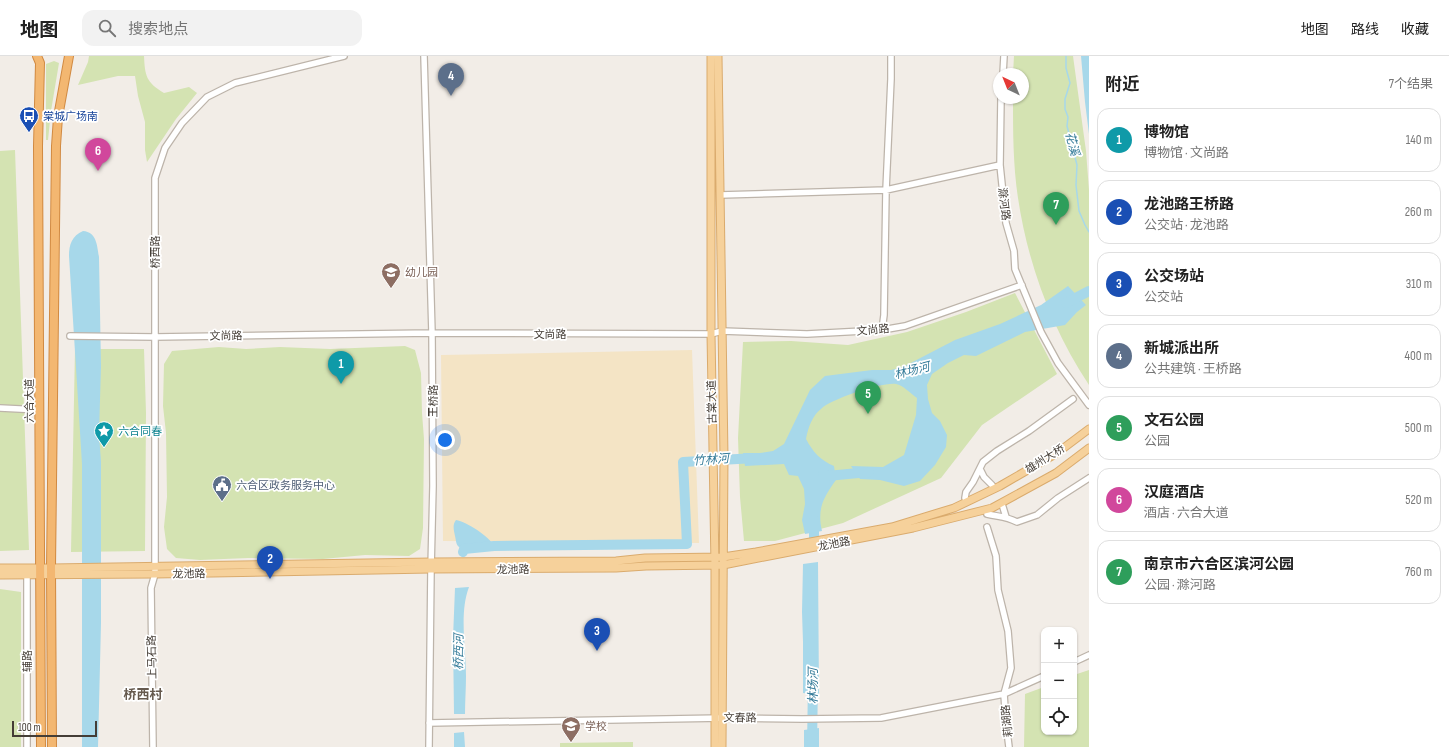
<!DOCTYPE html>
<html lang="zh">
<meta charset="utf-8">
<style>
:root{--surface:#fff;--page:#f2f2f2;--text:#222;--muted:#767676;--line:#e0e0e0;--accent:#0b8043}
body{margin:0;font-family:"Sofia Sans Condensed","Noto Sans SC",sans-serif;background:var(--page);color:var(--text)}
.controls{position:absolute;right:12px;bottom:12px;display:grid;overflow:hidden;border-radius:8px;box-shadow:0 1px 3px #0004}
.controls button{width:36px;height:36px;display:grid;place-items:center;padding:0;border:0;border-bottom:1px solid var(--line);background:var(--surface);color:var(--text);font:20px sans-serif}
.compass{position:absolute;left:993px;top:12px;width:36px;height:36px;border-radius:50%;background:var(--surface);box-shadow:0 1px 3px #0004;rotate:317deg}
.scale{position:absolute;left:12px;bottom:10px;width:85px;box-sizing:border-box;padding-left:4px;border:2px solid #443d36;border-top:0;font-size:11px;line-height:14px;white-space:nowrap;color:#443d36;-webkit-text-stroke:3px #fff;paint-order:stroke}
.you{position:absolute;left:445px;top:384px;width:14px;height:14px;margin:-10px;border:3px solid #fff;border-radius:50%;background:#1a73e8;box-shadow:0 0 0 6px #1a73e833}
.badge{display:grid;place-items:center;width:26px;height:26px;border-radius:50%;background:var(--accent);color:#fff;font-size:13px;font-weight:700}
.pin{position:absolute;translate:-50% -33px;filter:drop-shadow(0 1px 2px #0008)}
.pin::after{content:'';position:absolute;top:21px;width:14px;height:12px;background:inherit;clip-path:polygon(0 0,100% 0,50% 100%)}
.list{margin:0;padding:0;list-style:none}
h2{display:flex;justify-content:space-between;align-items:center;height:52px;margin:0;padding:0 16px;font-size:17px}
h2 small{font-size:13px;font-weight:400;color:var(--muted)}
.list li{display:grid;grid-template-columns:26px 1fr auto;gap:12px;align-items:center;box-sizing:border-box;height:64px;margin:0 8px 8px;padding:0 8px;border:1px solid var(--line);border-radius:12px}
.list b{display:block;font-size:15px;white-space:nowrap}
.list p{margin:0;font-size:13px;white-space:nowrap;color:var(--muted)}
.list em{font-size:13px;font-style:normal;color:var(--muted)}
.icon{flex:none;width:22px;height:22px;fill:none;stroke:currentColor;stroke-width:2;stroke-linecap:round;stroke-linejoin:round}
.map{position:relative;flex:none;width:1089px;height:691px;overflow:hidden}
header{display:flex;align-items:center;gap:24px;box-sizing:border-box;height:56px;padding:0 20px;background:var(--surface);border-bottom:1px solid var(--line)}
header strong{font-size:19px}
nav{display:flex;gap:22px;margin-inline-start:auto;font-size:14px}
.search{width:280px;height:36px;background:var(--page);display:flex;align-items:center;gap:10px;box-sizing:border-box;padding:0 14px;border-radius:12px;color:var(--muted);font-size:15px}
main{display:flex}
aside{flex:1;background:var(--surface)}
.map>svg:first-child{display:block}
.green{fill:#d4e3b2}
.sand{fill:#f4e4c5}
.water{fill:#a7d8ea}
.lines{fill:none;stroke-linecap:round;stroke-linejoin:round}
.stream{stroke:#a7d8ea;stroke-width:1.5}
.river{stroke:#a7d8ea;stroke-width:10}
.minor-casing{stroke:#bdb4aa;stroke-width:8}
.major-casing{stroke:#daab6d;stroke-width:9}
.highway-casing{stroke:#d18a42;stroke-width:10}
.minor{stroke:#fff;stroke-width:5.5}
.major{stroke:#f6d19b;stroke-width:7}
.highway{stroke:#f3b771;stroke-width:8}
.labels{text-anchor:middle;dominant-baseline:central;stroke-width:3.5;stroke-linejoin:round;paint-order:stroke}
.transit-label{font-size:11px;fill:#164399;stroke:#fff;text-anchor:start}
.street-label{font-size:11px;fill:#443d36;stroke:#fff}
.education-label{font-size:11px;fill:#785e54;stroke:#fff;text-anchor:start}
.culture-label{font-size:11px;fill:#0d838f;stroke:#fff;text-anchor:start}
.service-label{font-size:11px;fill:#4e5e75;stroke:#fff;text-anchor:start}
.water-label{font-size:12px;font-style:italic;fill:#347b99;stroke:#fff}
.quarter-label{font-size:13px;font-weight:bold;fill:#665a4e;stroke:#fff}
</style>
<header>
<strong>地图</strong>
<div class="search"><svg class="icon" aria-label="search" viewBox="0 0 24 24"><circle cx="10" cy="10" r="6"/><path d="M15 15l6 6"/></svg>搜索地点</div>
<nav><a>地图</a><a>路线</a><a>收藏</a></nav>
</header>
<main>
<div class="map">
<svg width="1089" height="691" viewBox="0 0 1089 691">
<rect width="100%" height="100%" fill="#f2ede7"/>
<path class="green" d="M89,0H144C145,20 146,26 164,37L189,31L197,37L176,63L147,106L145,94V66L138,40L135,20H118L78,29L88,6Z
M1014,0H1073L1086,95L1089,134V329C1052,273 1028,209 1018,142C1013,109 1013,75 1013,42H1023V18H1013Z
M54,5L59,7L51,55L48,84H46V8Z
M15,94L29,494L0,495V95Z
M1015,237L1057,318L982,369L941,422L843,467L775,485H744L740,441L738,382L743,286L791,285L848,289L907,276L966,256Z
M405,290L415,294L421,317L422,357L424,383L423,472L420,493L409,500L365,499L323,503L248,502L200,504L176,502L167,493L164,471L167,441L166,377L163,350L164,308L172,295L219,291L246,293L280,291L330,293Z
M75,293H144L146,357L145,495L71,496Z
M0,533L21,536V691H0Z
M1089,614V691H1024L1025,638L1044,631V676H1074V619Z
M633,686V691H560V687Z"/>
<path class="sand" d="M692,294L699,487L443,485L441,299Z"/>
<path class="water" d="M1081,0H1089V78L1085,46Z
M83,175C97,176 97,190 99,201L101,310L99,378L101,406V567L98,691H82V408L69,200C69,188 72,180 83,175Z
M1068,230L1086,249L1077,256L1065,269L1025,276L976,300L964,299L948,307L932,318L927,329L928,343L932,357L940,365L947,379L946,391L935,409L920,425L904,430L880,424L860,423L851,410L883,411L904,399L916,359L917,342C911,338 903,329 896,328C882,326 831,343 821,353C812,360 808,372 806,383C813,396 820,404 834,410L836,424C823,442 817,453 822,475L805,478L802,464L805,448L804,433L798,420L789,419L784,408L745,410L743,397H760L773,395L784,388L810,334L825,320L872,314H891L903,311L955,284L1000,268L1041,249Z
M456,464C467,466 489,480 494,490C486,493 467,497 459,491C456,489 456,484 455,480C454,474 452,469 456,464Z
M818,506L819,639L803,637V586L802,556L803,508Z
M469,531C459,557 466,592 466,620C466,633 465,645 465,658H454L453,582L455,532Z
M819,672V691H804V674Z
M464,676L465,691H454V677Z"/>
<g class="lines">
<path class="stream" d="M1066,0V12L1070,27L1065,43V53L1068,61L1067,70L1077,109L1076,129L1079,155L1085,169L1089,176"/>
<path class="river" d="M1066,247L1089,235
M823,417L827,420L869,416
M814,483V464
M463,496L464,493L494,490L687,488L683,406L756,402
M812,691L813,625"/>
<defs>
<path id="minor" d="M424,0L432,277L433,430L431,513L429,691
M1003,18L1004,0
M1001,42L1000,109L1006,167L1014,195L1015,213L1041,276L1058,307L1089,349
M720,139L886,134L1000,109
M882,274L884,259L886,134L891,23V0
M70,280L155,281L432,277L711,278L722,275L807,278L882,274L905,270L1022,229
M0,352L40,354
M980,413L984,421L992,429
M965,442L966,436L973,426L983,406L997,395L1029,375L1073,343
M1002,448L1006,461
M987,458C999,461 1005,460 1017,466L1037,459L1058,442L1089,422
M987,471L996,500L998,534L1008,575L1011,612L1004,638L1006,667L1009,691
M1074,606L1089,599
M429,667L723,662L802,663L881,662L1004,638L1044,620
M27,691V519
M153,691L151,532L155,518V122L165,92L182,67L207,41L235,27L344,0"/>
<path id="major" d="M711,0V278L715,510V691
M718,0L724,401L722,691
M0,512H51L431,506L616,505L645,502L723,501L756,496L892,471L954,452L1000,430L1057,397L1089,373
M0,519L155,518L431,513L616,512L646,510L723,509L913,472L992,452L1056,417L1089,392"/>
<path id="highway" d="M37,0L40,7L38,90L41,691
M52,691L51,512L56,90L58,61L69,0"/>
</defs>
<use href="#minor" class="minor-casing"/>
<use href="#major" class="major-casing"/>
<use href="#highway" class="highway-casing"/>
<use href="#minor" class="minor"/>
<use href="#major" class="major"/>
<use href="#highway" class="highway"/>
</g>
<defs>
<symbol id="bus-pin" viewBox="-11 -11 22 30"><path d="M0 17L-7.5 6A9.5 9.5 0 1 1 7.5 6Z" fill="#1a4fb4" stroke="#fff"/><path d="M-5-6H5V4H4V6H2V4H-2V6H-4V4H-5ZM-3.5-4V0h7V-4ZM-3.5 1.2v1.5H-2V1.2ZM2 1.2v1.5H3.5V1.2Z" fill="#fff"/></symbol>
<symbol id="school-pin" viewBox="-11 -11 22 30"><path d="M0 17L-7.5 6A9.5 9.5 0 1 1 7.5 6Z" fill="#8d6e63" stroke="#fff"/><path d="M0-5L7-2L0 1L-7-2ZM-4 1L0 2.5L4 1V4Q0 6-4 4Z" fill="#fff"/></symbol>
<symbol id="sight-pin" viewBox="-11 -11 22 30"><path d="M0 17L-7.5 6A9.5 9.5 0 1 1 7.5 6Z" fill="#0f9aa8" stroke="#fff"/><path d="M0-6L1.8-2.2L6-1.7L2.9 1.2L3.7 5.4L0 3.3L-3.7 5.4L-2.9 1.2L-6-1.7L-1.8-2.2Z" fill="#fff"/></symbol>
<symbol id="civic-pin" viewBox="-11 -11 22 30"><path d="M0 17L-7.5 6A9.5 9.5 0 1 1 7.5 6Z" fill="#5c6f8a" stroke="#fff"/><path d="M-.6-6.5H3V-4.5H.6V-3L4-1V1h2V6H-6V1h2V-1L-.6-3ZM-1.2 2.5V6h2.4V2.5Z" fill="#fff"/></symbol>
</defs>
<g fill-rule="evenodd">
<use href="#bus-pin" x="18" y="49" width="22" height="30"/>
<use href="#school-pin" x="380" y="205" width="22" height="30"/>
<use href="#sight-pin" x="93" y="364" width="22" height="30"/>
<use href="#civic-pin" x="211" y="418" width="22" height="30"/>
<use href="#school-pin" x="560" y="659" width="22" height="30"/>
</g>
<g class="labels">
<g class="transit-label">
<text x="43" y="60">棠城广场南</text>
</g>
<g class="street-label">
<text transform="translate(1004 148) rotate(83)">滁河路</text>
<text transform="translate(155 196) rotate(-90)">桥西路</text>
<text transform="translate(873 274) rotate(-5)">文尚路</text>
<text x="550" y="278">文尚路</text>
<text transform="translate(226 280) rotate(-1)">文尚路</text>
<text transform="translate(29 345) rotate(-90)">六合大道</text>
<text transform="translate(433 345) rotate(-90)">王桥路</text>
<text transform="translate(712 346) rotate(-91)">古棠大道</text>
<text transform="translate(1045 403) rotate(-32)">雄州大桥</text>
<text transform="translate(834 488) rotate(-11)">龙池路</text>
<text x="513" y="513">龙池路</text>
<text transform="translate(189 518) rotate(-1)">龙池路</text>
<text transform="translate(152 601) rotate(-91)">上马石路</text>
<text transform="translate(27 605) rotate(-90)">辅路</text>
<text transform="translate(740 662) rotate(1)">文春路</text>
<text transform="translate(1007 665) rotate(-96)">莉湖路</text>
</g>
<g class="education-label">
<text x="405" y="216">幼儿园</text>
<text x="585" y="670">学校</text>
</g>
<g class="culture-label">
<text x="118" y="375">六合同春</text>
</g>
<g class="service-label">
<text x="236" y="429">六合区政务服务中心</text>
</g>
<g class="water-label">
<text transform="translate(1072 88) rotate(75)">花溪</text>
<text transform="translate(912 315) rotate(-14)">林场河</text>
<text transform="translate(711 404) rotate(-4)">竹林河</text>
<text transform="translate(459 596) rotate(-89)">桥西河</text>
<text transform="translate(813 630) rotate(-90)">林场河</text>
</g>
<g class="quarter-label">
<text x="143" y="639">桥西村</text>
</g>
</g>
</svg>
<div class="controls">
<button>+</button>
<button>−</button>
<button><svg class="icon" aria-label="locate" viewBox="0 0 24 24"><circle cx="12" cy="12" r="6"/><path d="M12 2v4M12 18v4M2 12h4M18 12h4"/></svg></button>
</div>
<svg class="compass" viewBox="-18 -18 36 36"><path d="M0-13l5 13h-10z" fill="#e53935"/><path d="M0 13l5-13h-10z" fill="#767676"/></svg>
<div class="scale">100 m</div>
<div class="you"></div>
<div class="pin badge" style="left:341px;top:328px;background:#0f9aa8">1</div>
<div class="pin badge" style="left:270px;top:523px;background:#1a4fb4">2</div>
<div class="pin badge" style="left:597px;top:595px;background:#1a4fb4">3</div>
<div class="pin badge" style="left:451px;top:40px;background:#5c6f8a">4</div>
<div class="pin badge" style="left:868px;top:358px;background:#2e9e5b">5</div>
<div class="pin badge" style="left:98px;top:115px;background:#d1479c">6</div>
<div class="pin badge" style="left:1056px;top:169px;background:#2e9e5b">7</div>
</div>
<aside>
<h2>附近<small>7个结果</small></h2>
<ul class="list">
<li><span class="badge" style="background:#0f9aa8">1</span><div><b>博物馆</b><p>博物馆 · 文尚路</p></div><em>140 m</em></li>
<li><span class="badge" style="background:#1a4fb4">2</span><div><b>龙池路王桥路</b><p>公交站 · 龙池路</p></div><em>260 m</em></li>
<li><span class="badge" style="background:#1a4fb4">3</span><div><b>公交场站</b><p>公交站</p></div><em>310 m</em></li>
<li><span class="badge" style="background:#5c6f8a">4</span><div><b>新城派出所</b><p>公共建筑 · 王桥路</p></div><em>400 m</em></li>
<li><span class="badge" style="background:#2e9e5b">5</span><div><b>文石公园</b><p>公园</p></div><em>500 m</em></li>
<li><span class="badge" style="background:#d1479c">6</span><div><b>汉庭酒店</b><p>酒店 · 六合大道</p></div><em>520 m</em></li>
<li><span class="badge" style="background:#2e9e5b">7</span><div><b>南京市六合区滨河公园</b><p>公园 · 滁河路</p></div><em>760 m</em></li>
</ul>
</aside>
</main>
